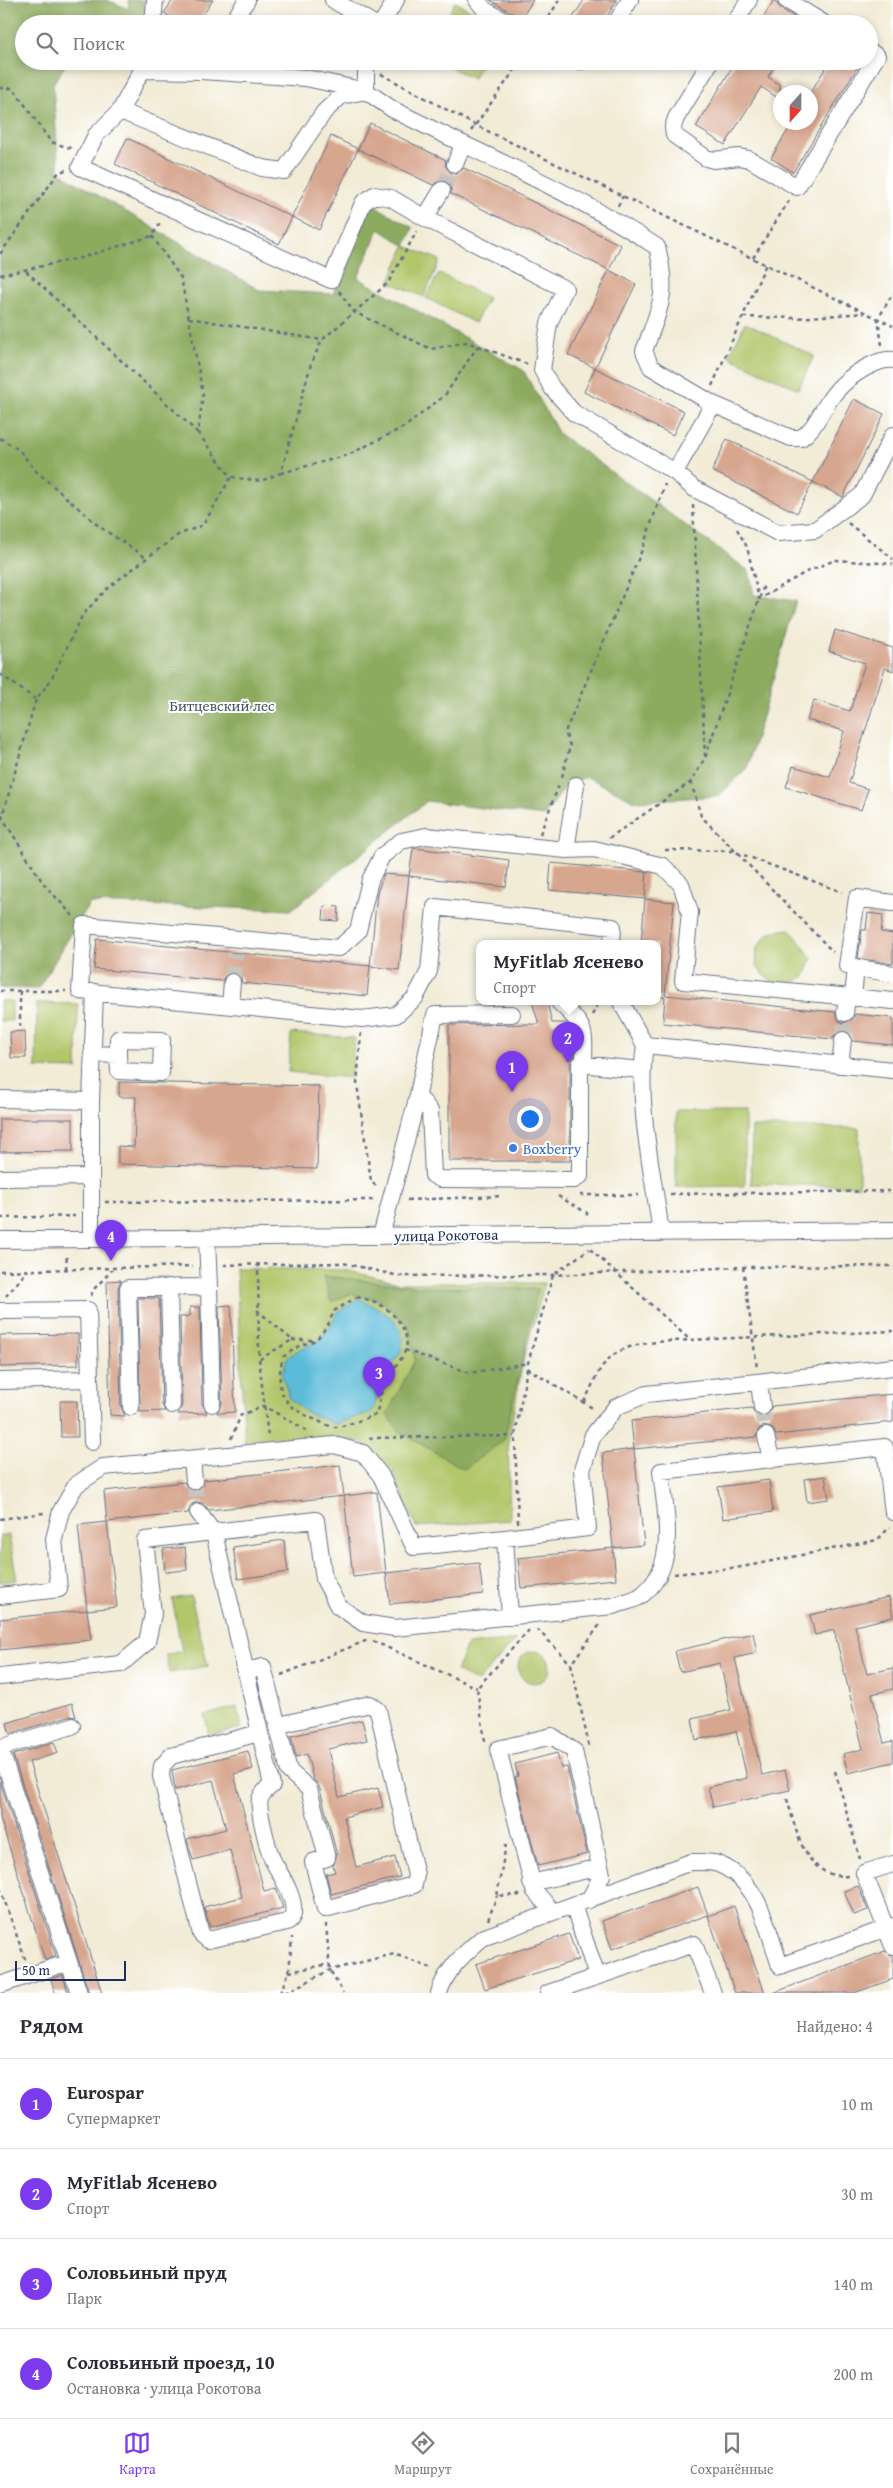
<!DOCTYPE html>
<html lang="ru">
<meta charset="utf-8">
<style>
:root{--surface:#fff;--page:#f7f7f7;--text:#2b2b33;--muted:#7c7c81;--line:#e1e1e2;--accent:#7c3aed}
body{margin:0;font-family:"Gentium Book Plus",serif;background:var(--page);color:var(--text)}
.compass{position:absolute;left:773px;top:85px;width:45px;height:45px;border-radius:50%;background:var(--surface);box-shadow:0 2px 8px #0003;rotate:201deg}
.scale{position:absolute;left:15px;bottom:12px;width:111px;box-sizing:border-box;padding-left:5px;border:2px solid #1b2f5e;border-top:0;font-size:14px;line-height:18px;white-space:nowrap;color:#1b2f5e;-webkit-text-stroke:4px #fff;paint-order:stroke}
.you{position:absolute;left:529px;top:1118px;width:18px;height:18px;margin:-12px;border:4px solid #fff;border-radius:50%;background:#1a73e8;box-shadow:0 0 0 8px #1a73e833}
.badge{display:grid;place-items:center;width:32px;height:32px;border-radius:50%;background:var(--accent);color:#fff;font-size:16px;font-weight:700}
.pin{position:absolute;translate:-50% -41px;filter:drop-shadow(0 1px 2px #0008)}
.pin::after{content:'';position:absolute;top:26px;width:18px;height:15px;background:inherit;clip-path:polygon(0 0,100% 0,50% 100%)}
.popup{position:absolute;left:476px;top:940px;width:185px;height:65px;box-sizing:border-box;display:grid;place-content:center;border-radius:10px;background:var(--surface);filter:drop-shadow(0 1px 4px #0005);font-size:16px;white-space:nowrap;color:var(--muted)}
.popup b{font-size:19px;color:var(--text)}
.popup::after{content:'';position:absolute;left:50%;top:100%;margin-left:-10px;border:10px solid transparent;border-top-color:var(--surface)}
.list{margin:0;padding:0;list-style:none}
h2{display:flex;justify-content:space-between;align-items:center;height:65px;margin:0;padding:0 20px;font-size:21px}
h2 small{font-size:16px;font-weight:400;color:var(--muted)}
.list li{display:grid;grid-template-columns:32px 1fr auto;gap:15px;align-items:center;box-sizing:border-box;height:90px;padding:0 20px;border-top:1px solid var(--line)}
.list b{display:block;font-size:19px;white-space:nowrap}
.list p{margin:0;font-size:16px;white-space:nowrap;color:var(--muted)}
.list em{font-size:16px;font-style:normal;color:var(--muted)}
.icon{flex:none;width:28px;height:28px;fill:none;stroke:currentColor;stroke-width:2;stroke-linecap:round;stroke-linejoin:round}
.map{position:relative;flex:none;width:893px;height:1993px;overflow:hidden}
.search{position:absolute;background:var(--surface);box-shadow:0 2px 8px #0003;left:15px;right:15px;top:15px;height:55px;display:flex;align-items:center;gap:12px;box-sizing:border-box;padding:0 18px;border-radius:28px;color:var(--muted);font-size:19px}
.sheet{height:425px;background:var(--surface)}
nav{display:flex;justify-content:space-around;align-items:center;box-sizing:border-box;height:70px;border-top:1px solid var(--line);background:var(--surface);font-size:14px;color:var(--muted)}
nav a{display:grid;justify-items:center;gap:2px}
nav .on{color:var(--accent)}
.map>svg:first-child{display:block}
.green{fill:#b2c66a;stroke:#667a64}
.forest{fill:#8dab5e;stroke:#546d5e}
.water{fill:#5bbbd9;stroke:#3b759c}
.building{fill:#d7a68e}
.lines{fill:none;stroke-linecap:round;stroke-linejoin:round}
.minor-tunnel{stroke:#c7c5bd;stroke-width:16;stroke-dasharray:16 8;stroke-linecap:butt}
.minor-casing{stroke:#667188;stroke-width:18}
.path{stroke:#667188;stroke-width:2.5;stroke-dasharray:4 4;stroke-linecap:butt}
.minor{stroke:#fff;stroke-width:16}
.shop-dot{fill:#3f7fe0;stroke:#fff;stroke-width:2}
.labels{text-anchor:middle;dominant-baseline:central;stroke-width:4;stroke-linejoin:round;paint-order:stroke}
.park-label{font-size:15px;fill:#485c62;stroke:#fff}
.shop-label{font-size:15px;fill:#366cbe;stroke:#fff;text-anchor:start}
.street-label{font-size:15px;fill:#1b2f5e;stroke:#fff}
</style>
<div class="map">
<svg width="893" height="1993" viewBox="0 0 893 1993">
<rect width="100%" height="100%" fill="#fff"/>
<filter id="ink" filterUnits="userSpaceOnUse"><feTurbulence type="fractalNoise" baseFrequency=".02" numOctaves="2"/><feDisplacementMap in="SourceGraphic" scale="10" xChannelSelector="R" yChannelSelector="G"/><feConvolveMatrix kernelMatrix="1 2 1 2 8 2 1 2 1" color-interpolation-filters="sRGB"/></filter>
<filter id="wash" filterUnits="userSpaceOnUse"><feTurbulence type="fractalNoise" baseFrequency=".0096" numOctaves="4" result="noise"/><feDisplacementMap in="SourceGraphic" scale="20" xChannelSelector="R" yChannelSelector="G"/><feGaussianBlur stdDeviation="1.12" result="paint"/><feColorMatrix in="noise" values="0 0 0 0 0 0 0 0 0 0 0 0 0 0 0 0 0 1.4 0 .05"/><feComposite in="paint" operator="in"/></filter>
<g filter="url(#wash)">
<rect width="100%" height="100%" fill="#f2ebd5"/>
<path class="green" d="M455,2L485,18L482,24H444Z
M438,61H483L473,79Z
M405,246L440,260L424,297L389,282Z
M439,273L488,298L475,323L426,298Z
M745,323L814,356L798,389L729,357Z
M790,929L812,958L805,976C782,989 773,987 756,966L757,947L770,932Z
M0,1001H12V1021H0Z
M37,1003L78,1004L77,1069L36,1068Z
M291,1033L355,1038L351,1078L288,1072Z
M676,1112H745V1186L676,1187Z
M752,1127L859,1128V1186L751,1184Z
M236,1268L345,1270L399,1283H545L524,1357L508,1441L510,1520L416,1527L392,1470L362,1442L334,1440L245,1448Z
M9,1535L17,1580L0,1582V1536Z
M191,1596L208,1666L169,1673L166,1655L182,1651L172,1599Z
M515,1640L478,1682L456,1671L467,1645Z
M518 1667a16 16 0 1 1 32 0a16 16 0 1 1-32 0Z
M237,1707L242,1728L209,1735L205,1715Z"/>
<path class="forest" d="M0,0H107L129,9L128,0H163L152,24H126L96,17L92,24H24V61H68L53,84L59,172L259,290L333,294L372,204L413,228L405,246L379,229L358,278L523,370L559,434L749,571L754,595L796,601L747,768L719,796L635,801L587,777L569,782L544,816L427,801L291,910L90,903L38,989L0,988Z
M323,1276L424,1287L538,1289L504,1440L464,1469L400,1432L387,1414L415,1360L408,1326L381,1300L350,1294L331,1302Z"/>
<path class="water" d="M358,1299C377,1306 412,1324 401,1350C397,1361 387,1369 382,1379C377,1390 377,1402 372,1412L335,1424L306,1412L290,1399L282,1375L287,1358L300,1349L318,1342L331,1326L337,1313Z"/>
<g id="blocks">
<path class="building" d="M173,0H213L197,24H181L164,13Z
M490,0H533L520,21L515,15Z
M584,0H617L602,24H569Z
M774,0L781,9L806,24H759Z
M736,61H777L768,77L780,85V99L761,87L725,145L696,127Z
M830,61H846L857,68L793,172L771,158L793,122H810V93Z
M370,123L446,160L445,166L451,173L457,174L464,168L621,245L609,270L451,194V186L447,181H438L433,185L358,149Z
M331,136L358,149L319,230L292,217Z
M127,138L292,217L279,244L115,164Z
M609,270L636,284L595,368L568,355Z
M595,368L684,411L673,435L584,392Z
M854,399L884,414L843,497L813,482Z
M727,439L813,482L797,513L712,471Z
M835,630L893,648V671L885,668L849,783L868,789L861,810L786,787L793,766L830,777L844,731L807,720L814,700L850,711L865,663L829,651Z
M415,848L509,860L506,887L409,876L413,849Z
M551,863L647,872L645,899L549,890Z
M384,874L409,876L399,970L370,966L377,893Z
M645,899L674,902L665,995L835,1012L839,1021L844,1023L853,1019L855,1014L893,1018V1045L853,1041L849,1032L844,1030L835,1034L833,1039L663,1023L665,997H657V944H641Z
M324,906L339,907L338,921L323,920Z
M868,913L883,915L881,932L893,934V964L858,958L862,930H866Z
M97,939L370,966L367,996L242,983L241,977L233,972L227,973L222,981L94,969Z
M532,1002H547L552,1023H566L574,1036V1056L570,1064V1161H449V1025L539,1024Z
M25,1031L26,1058H11L10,1032Z
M119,1082L319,1086L317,1169L118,1164V1146L134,1147L136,1097H119Z
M0,1119H73V1151L0,1152Z
M121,1280L118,1288L121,1407L125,1416L110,1415L107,1281Z
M138,1298H159L162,1405L165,1411L140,1412Z
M231,1305L235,1412L217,1413L222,1404L219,1306Z
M190,1307H200L202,1404L207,1413L178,1414L182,1405L180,1317L190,1316Z
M78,1334V1365L0,1367V1335Z
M893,1394V1422L776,1435L773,1429L764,1426L759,1429L756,1437L634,1449L631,1421L752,1408L754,1413L763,1417L768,1415L772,1406Z
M60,1401H77L78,1437H61Z
M634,1449L644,1545L613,1548L603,1453Z
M340,1465L344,1496L209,1510L202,1503L197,1502L192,1504L188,1513L107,1522L104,1491L184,1482L189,1490L195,1491L203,1486L204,1480Z
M825,1476L829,1499L807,1502L804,1479Z
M769,1480L773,1512L723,1519L718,1487Z
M377,1492L386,1573L353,1577L344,1496Z
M107,1522L117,1607L87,1610L78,1525Z
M284,1540L288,1572L238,1579L233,1547Z
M185,1547L187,1570L165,1572L163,1549Z
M613,1548L616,1579L521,1588L518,1558Z
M479,1563L483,1594L390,1604L386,1573Z
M889,1597L893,1617L855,1626L867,1674L893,1668V1689L872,1694L884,1743L893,1741V1762L848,1773L843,1754L863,1749L834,1630L815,1635L810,1615Z
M87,1610L91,1640L0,1650V1619Z
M753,1633L757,1653L735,1658L762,1775L785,1770L790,1790L713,1807L708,1787L747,1778L736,1731L696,1740L692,1719L731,1710L720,1663L680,1672L675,1651Z
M72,1703L76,1717L69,1716L10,1734L7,1723Z
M362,1720L367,1740L328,1749L339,1797L378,1788L383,1807L344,1817L356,1867L395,1857L400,1877L331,1894L326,1874L335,1872L333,1866L337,1855L319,1786L313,1779L307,1754L296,1757L291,1736Z
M54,1742L58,1753L29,1762L102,1993H89L13,1755Z
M248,1751L253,1769L234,1774L264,1891L276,1888L283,1908L210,1927L204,1907L242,1897L230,1850L193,1860L187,1839L226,1829L213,1780L175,1790L172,1770Z
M557,1753L561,1768L567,1767L587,1854L538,1866L515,1777L518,1776L515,1764Z
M0,1781L56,1956L45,1960L0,1818Z
M858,1886L868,1910L854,1915L844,1891Z
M698,1887L708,1915L612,1949L602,1921Z
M734,1906L765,1993H735L708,1916Z
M569,1934L578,1960L485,1989L476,1964Z
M885,1951L893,1956V1979L854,1993H773Z
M63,1975L68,1993H55L51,1979Z"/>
</g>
</g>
<g filter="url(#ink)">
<use href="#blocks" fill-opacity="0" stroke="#667188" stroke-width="1"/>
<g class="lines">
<path class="minor-tunnel" d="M442,190L455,164
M232,982L235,953
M843,1040L845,1013
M762,1407L766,1436
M194,1481L198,1512"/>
<defs>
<path id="minor" d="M333,0L374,24
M477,0L485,10L510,24
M786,0L825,24
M153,24L155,0
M231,24L247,0
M381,24L396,0
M615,24L630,0
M734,24L749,0
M366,61V91L392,109C480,154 574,192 657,247C669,294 660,307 644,351L651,367L713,404L791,438H801C814,429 818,417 827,404C837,387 850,376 867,367C876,363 883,359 893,360
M580,61H583
M711,61L676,118L673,127L674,135L706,158L714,160L739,157L749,159L797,187L877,56L869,51
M120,111L262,168L284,171L324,112L341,96L366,91L306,78L201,71L142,70L120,111L96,135L80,167L331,280L363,203L374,195L391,198L425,218
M455,164L463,145
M442,190L425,218L565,289L549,323L542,370L552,388L574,413L675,472L693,488L778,533L815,530L862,495L893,435
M675,472L713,404
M566,850L576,785
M893,903L857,898L847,966L893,974
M612,944L613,927L435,907L429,971L415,998L396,1015L362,1019L80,991L84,925L339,948L358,931L370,880L382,856L401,841L426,836L566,850L594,849L663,866L681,884L690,912L683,981L893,1001
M853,997L856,967
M559,1002C585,1027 585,1027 584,1063
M621,1002L645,1045L893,1070
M230,1006L232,982
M845,1013L847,996
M645,1045C636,1106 653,1172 661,1233
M92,1054L118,1055L119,1071L161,1073L162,1040L118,1039V1055
M840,1065L843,1040
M0,1099L91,1101
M417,1099L423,1102L430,1111L433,1175L440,1179L574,1180L580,1176V1064L641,1070
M0,1178L91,1177
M381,1236L417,1099L435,1015L512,1014
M91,1239V1101L95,992
M0,1240L893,1230
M169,1287L172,1405
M209,1287L212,1404
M0,1311L88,1310L90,1379L0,1381
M90,1379L92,1442
M759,1382L762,1407
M131,1407L128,1288L209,1287L207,1238
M766,1436L771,1460
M192,1459L194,1481
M198,1512L214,1533L272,1785C267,1789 262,1793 260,1799C257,1808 269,1854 274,1863C281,1875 300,1905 291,1919L287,1922L208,1940L201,1934L161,1776L162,1766L171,1756L259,1733
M0,1596L59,1589L54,1539L61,1511L76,1485L103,1467L334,1445L363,1453L381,1476L414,1547L505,1538
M510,1617L505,1538L588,1528L582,1470L593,1435L616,1407L647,1394L893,1367
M245,1671L263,1667L289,1771L309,1789L327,1858L313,1862L325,1909L414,1885L416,1875L378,1710L370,1704L279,1725
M0,1677L121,1664L147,1642L153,1614L145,1540L316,1520L324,1579L338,1606L363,1623L395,1628L613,1606C621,1603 632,1601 639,1597C680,1569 665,1512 661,1471L885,1447L893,1512
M893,1864L864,1873L893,1946
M531,1883L600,1867
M573,1905L597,1976
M552,1911L534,1890L498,1749L552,1736L574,1751L602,1875L589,1900
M69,1962L79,1993
M0,1985L69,1962L0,1748L72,1726
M439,1993C446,1969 464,1954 482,1938L691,1862C700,1862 711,1861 718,1864C760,1881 767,1928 780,1966L893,1926
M548,1993L694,1944L713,1993"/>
</defs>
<use href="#minor" class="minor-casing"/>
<path class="path" d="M545,24L559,0
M381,74L475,125L893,326
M0,88H13L51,142L73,149
M471,131L521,61
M618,206L623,196
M152,236L181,278L203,394L198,433L231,477L261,481L281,473L311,364L322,340L388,283L417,231
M0,254L59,172L66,170
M753,258L790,199
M26,271L198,433
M0,275L80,258L152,236L162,220
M339,291L354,312L431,349L467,342L527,364
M743,317L796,318L865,313
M189,318L322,340
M882,345L878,319L893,293
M712,386L766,264
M0,438L19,450L35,470L100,527L147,558
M281,473L348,455L406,426L445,395L478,346
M693,505L705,756
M848,523L893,559
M737,529L747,547L759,599L806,572L835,560L893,564
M0,674L35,699
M562,777L570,746L565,732L640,555L665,484
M691,782L701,816L833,952
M540,834L559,785
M609,838L691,782L705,758L764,585
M665,850L733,851L842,892
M73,916L43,883L2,817L36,699L51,680L83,614L109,587L147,558L178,535L203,525L231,477
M0,991H66
M20,991V1028
M592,1015L599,1002
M361,1033L357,1084L371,1181L378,1188
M670,1194L893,1191
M580,1195H639
M558,1196L587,1213V1219
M407,1200L502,1196
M105,1202L374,1200
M0,1218L75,1216
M590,1249L690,1340L893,1331
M258,1263L259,1359L268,1437
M224,1265L343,1263L399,1276L553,1275L743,1267L893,1266
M743,1267L757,1368
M66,1269L67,1253
M0,1271L193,1266
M6,1296L28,1270
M91,1296L93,1290L112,1270
M357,1297C364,1299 373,1300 379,1304C394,1312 412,1333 405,1351C401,1362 392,1369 386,1379C379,1391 381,1404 375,1415C365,1418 342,1428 334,1427C328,1426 321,1422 316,1420C283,1407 274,1391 283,1357L299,1346L316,1340L328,1325L334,1311Z
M257,1310L292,1340L260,1359
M292,1340H313
M405,1350L470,1373L528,1363
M527,1368L594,1409
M584,1402C591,1390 596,1372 606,1362C624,1340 664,1342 690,1340
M369,1438L515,1436
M231,1439L241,1415L264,1406L309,1432
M0,1519L44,1513
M518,1523L515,1436L528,1363L553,1275L589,1249
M674,1574L742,1567L877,1540L890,1527
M537,1629L571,1664
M373,1641L477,1688
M281,1675L368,1640
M485,1741L477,1688L529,1630
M589,1746L571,1664L601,1623
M835,1771L860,1859
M787,1799C797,1832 804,1879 849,1876
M506,1844L497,1896L521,1895
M0,1888L26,1962
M488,1920L497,1896
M326,1924L330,1970L343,1993
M289,1972L329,1964
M280,1993L289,1972L292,1937
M285,1993L330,1970L394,1954L433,1969"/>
<use href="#minor" class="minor"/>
</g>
</g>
<circle class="shop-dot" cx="513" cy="1148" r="5"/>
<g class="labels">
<g class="park-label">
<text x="222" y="705">Битцевский лес</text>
</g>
<g class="shop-label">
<text x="523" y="1148">Boxberry</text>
</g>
<g class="street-label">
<text transform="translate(446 1235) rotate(-1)">улица Рокотова</text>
</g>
</g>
</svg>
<svg class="compass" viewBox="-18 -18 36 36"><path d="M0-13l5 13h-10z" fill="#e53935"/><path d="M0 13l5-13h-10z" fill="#7c7c81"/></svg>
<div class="scale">50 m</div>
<div class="you"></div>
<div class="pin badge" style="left:512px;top:1092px">1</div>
<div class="pin badge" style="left:568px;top:1063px">2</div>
<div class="popup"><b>MyFitlab Ясенево</b>Спорт</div>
<div class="pin badge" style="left:379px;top:1398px">3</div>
<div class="pin badge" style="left:111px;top:1261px">4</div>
<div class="search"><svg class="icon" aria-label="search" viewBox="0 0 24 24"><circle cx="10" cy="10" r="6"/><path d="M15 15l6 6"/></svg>Поиск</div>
</div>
<section class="sheet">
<h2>Рядом<small>Найдено: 4</small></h2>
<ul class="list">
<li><span class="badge">1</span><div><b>Eurospar</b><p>Супермаркет</p></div><em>10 m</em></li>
<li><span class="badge">2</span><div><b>MyFitlab Ясенево</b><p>Спорт</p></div><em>30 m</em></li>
<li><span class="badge">3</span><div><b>Соловьиный пруд</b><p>Парк</p></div><em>140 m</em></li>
<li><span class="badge">4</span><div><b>Соловьиный проезд, 10</b><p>Остановка · улица Рокотова</p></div><em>200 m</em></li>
</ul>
</section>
<nav>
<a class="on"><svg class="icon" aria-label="map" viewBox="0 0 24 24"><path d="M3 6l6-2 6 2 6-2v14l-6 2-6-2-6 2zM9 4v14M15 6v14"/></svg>Карта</a>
<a><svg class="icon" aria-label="directions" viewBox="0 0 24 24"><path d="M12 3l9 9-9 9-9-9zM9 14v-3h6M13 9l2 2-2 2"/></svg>Маршрут</a>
<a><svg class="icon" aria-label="saved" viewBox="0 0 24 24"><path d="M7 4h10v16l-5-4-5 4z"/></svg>Сохранённые</a>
</nav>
